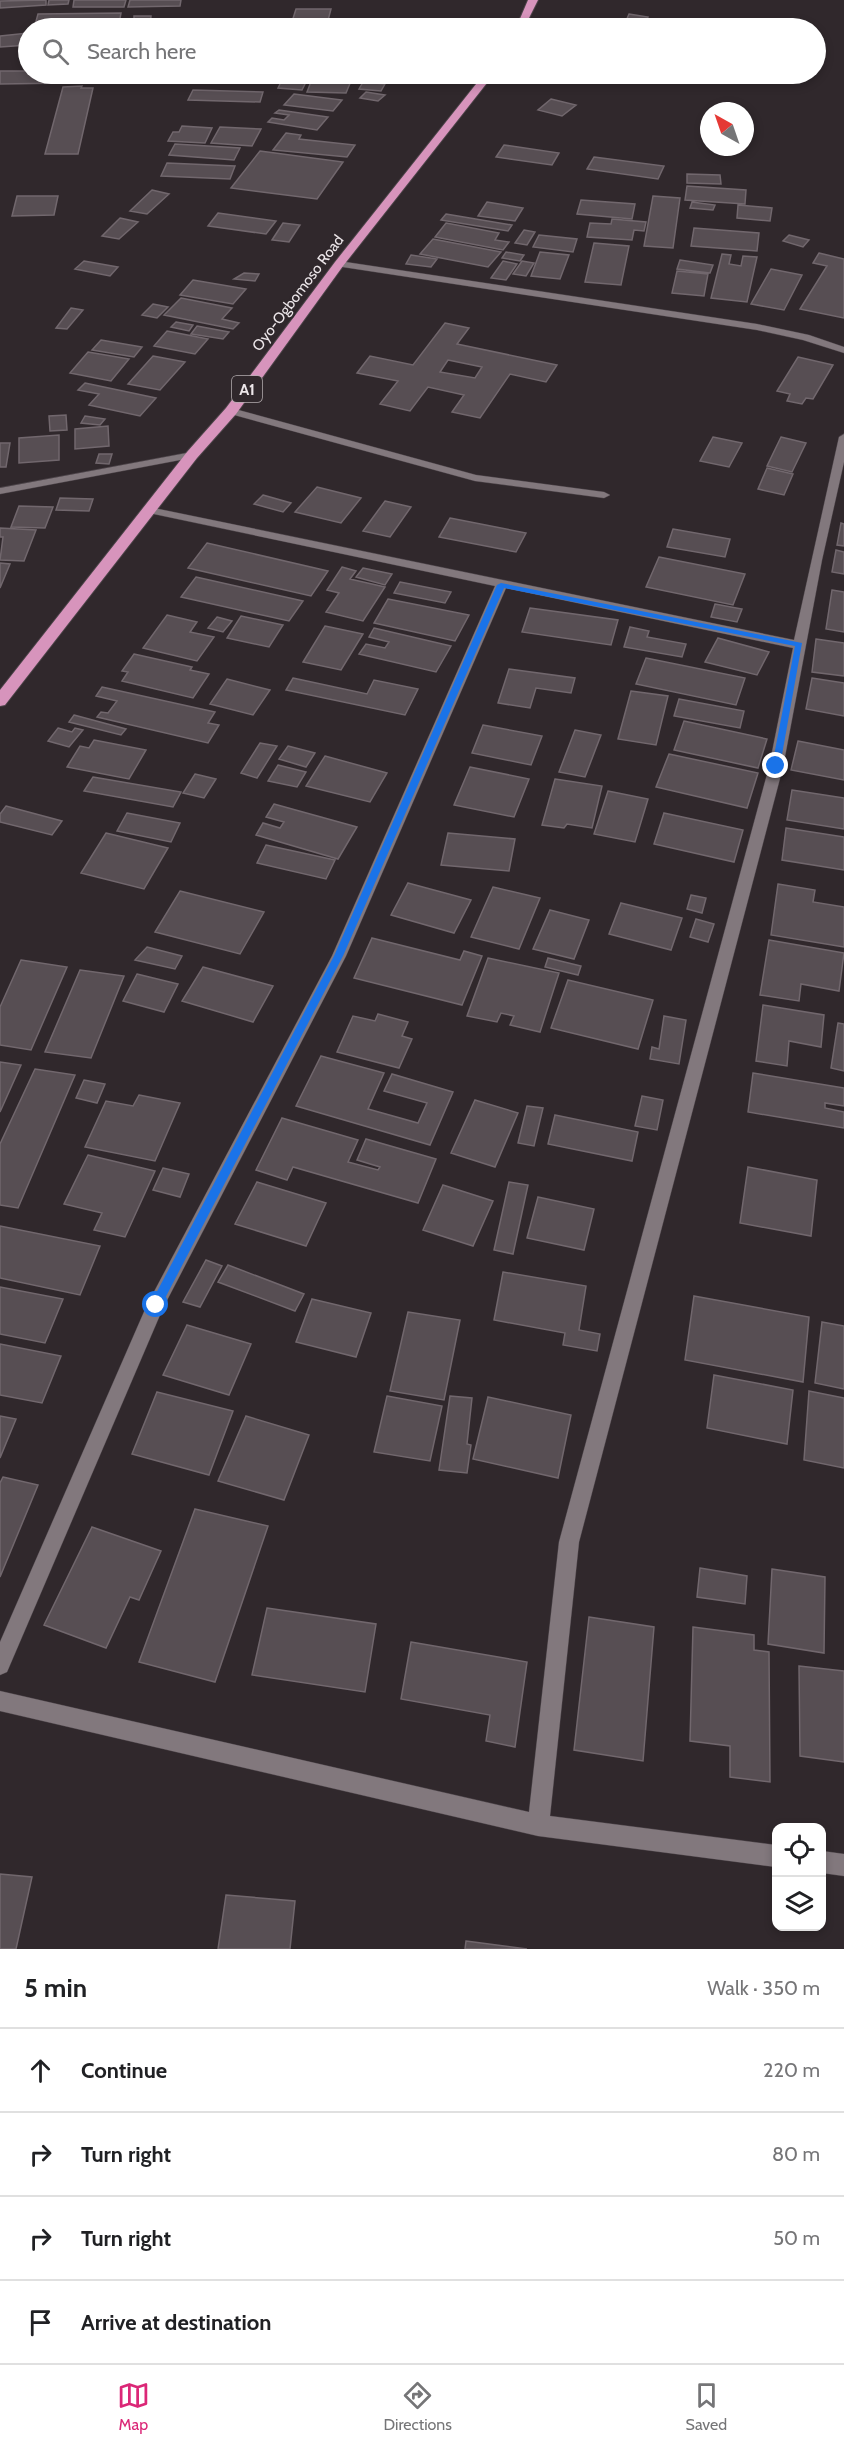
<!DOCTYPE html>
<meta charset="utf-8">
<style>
:root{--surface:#fff;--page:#f2f2f2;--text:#202124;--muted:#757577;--line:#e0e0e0;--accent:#db2777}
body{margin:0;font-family:Cabin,sans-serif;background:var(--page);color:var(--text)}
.controls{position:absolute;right:18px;bottom:18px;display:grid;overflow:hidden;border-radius:12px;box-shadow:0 3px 9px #0003}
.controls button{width:54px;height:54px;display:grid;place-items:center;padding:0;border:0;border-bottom:2px solid var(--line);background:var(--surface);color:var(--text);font:30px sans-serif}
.compass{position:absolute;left:700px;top:102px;width:54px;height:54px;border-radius:50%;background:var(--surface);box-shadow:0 3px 9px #0003;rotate:320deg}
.stop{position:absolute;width:18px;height:18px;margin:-14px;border:4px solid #1a73e8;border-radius:50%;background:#fff}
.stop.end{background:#1a73e8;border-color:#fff;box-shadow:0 2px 6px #0008}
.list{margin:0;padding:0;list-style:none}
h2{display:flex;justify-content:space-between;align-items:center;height:78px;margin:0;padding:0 24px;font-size:26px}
h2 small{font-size:20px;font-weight:400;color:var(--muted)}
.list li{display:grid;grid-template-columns:39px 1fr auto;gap:18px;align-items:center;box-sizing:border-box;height:84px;padding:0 24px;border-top:2px solid var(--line)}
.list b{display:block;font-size:22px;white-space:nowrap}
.list em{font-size:20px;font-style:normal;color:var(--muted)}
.icon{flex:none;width:33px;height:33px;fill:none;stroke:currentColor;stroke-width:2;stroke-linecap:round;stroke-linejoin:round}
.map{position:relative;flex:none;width:844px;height:1949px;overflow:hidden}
.search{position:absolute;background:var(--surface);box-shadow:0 3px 9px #0003;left:18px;right:18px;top:18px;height:66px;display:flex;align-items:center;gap:15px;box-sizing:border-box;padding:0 21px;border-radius:33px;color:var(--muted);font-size:22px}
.sheet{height:414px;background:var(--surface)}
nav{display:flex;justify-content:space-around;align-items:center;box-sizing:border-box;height:84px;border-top:2px solid var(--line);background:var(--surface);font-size:16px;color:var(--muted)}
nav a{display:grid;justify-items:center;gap:3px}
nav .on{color:var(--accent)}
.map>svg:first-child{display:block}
.building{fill:#574e53;stroke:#71676d;stroke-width:1.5;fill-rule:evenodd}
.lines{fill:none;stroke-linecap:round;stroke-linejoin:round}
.street-casing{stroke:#4b4348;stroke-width:1}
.highway-casing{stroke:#4b4348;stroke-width:2}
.street{fill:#82787d;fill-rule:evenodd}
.highway{fill:#d794bc;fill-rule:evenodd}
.route{fill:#1a73e8}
.labels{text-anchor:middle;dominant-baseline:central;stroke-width:4.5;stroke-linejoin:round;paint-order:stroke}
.far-street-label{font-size:15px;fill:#ece6e9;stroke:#30282c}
.shield{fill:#30282c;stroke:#b4adb0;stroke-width:1.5}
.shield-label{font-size:16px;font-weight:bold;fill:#ece6e9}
</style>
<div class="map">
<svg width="844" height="1949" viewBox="0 0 844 1949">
<rect width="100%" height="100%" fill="#30282c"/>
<path class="building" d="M46,0V5L0,8V1Z
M49,0H69L68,4L48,5Z
M74,0H126L124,7H73Z
M130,0H181L180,6L128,7Z
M296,9H331L326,28H290Z
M121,13L119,24L35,25L38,14Z
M629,14L648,17L643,28H623Z
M134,16H151L150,28H134Z
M28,33V45L0,47V36Z
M0,71H28V74H67L65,83L0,84Z
M199,74H270L269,77Z
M285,74H310L302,90L278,88Z
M315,74H352L350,78L314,76Z
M361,74H401L395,80L359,78Z
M312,79L351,81L346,93L307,92Z
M363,82L385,84L381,91L359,89Z
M82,86L81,88H93L78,154H45L63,87Z
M193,90L263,92L260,102L188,100Z
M366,92L385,95L378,101L360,98Z
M294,94L342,100L333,111L284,105Z
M551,99L576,105L562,116L538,110Z
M279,110L328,117L317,130L268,122L272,118L284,120L289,115L275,113Z
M182,126L212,128L205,143L168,141L173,132H179Z
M220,127L261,129L252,146L211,143Z
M286,133L301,135L299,139L355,145L347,157L273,150Z
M175,144L240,148L234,160L169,155Z
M504,145L559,153L552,165L496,157Z
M260,151L343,162L317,199L231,188Z
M594,157L664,166L658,179L587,169Z
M167,163L235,166L230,179L161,176Z
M687,174L720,175L721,184L687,183Z
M687,186L746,190L745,204L685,200Z
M152,190L169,194L147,214L130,211Z
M17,196H58L54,215L12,216Z
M653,196L680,198L673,248L644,246Z
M581,200L635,204L632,219L577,214Z
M487,202L523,208L515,221L478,216Z
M692,202L715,205L713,210L690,208Z
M738,205L772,208L770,221L737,218Z
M218,213L276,221L266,234L208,226Z
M446,214L512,225L508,231L441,220Z
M120,218L138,222L119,239L102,236Z
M612,219L646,222L644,231L634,230L632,240L587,237L590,223L611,224Z
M283,223L300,225L289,242L272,240Z
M446,223L499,233L495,240L509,242L503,250L435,237Z
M694,228L759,233L757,251L691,246Z
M524,230L535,232L527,245L515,243Z
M539,235L577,239L573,252L533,247Z
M789,235L809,240L803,247L783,241Z
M433,239L501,252L488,267L420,254Z
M594,243L629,246L621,285L585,282Z
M506,252L524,255L520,261L502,258Z
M540,252L569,255L560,279L531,276Z
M819,253L844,259V318L800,309L827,266L813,263Z
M722,254L731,255L729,264L741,266L743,256L757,257L747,302L711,298Z
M411,255L437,259L431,267L406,264Z
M680,260L713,265L710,273L677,269Z
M84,261L118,267L110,276L75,269Z
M503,261L517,264L506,280L491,278Z
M522,261L534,263L526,276L513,274Z
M771,269L802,275L784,310L751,304Z
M677,271L708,274L704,296L672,293Z
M244,273L259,274L255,281L234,279Z
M193,280L246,289L233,304L180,295Z
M181,298L232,308L222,319L239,323L233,329L164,315Z
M153,304L168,307L157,318L142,315Z
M71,308L83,310L67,329L56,328Z
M176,322L193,325L189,331L171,327Z
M445,323L469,328L457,344L557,365L546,382L510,374L480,418L452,412L464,395L428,387L410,411L380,404L398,381L357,373L370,356L413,365ZM448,360L482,367L475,378L440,372Z
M197,326L229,332L223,339L191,334Z
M167,331L208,339L195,354L154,346Z
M101,340L142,347L134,357L92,350Z
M88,352L129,359L111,381L70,373Z
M153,356L185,362L160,390L128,384Z
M798,357L833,365L813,399L806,398L802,404L787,401L790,394L777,391Z
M85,383L156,398L140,416L89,405L99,394L78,390Z
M66,415L67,430L50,431L49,416Z
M85,416L105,419L100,425L81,423Z
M108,426L109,446L75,449V429Z
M59,435V460L19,463V438Z
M713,437L742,443L729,467L700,461Z
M781,437L806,443L792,472L767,466Z
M0,443H10L6,467H0Z
M99,454H112L109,464L96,463Z
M767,468L793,474L784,495L758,489Z
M317,487L361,498L341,523L295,512Z
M263,495L291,503L283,512L254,504Z
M60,498L93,499L89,511L56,510Z
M385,501L411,507L390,537L363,531Z
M19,506L53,507L45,528L11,527Z
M450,518L526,533L516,552L439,537Z
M841,523L844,524V546L837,545Z
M0,528L36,530L24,561L0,560L3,537H0Z
M673,529L730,539L725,557L667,547Z
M207,543L328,571L311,596L188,568Z
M836,550L844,552V574L832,572Z
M659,557L745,574L733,605L646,587Z
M0,563L10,564L0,588Z
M342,567L356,571L350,579L385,587L363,621L326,612L339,593L327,590Z
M363,568L392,574L385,585L356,577Z
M196,577L303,601L289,621L181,597Z
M400,582L451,592L445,603L394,593Z
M832,590L844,592V632L826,629Z
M388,599L469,615L455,641L374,623Z
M715,604L742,609L737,622L711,617Z
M530,608L618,620L611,645L522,632Z
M167,615L197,622L190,632L214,637L197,661L143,648Z
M241,616L283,625L269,647L227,638Z
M217,617L232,621L223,632L208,628Z
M325,626L363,634L341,670L303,662Z
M630,627L649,631L647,637L686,644L682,657L624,647Z
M374,628L451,646L436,672L359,654L366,644L385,648L389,642L369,637Z
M718,638L769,652L757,675L705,662Z
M816,639L844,643V676L812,672Z
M134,654L192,667L190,670L209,674L193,698L122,681L128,672L122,671Z
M646,658L745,678L736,705L636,684Z
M509,669L575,678L571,693L536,688L530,708L498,703Z
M293,678L367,694L374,680L418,689L405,715L286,690Z
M812,678L844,683V716L806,709Z
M227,679L270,690L253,715L210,704Z
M102,687L215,712L208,723L219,725L208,743L97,717L101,712L108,713L117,701L96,696Z
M631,691L668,696L656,745L618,739Z
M679,699L744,711L740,728L674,716Z
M74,715L126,729L121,735L69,722Z
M684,721L767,739L758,768L674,750Z
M483,725L542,736L531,765L472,753Z
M58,728L72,732L75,728L83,730L69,747L48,741Z
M575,730L601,735L585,777L559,772Z
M94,740L146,750L129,779L67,767L80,746L89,748Z
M798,741L844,750V780L791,770Z
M260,743L277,746L257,778L241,773Z
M288,746L315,753L306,767L279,759Z
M669,754L758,773L747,808L656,787Z
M325,756L387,773L370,802L306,786Z
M278,765L306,772L297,787L268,781Z
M470,767L529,779L514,817L454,805Z
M195,774L216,779L204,798L183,793Z
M93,777L181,792L173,807L84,791Z
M555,779L602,786L592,828L567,824L564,828L542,825Z
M792,790L844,798V829L787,820Z
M608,791L648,799L635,842L594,834Z
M274,804L357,827L338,859L256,835L263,823L280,828L284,822L266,817Z
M6,806L62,821L52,835L0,822V814Z
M127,813L180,823L171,842L117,831Z
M664,813L743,830L734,862L654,844Z
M786,828L844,837V870L782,860Z
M106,833L168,848L144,889L81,873Z
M448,833L515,839L509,871L441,865Z
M266,845L335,860L326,879L257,863Z
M408,883L471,900L454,933L391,915Z
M778,884L815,890L813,902L844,907V947L771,935Z
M493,887L540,898L519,949L471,937Z
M180,891L264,912L240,954L155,932Z
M691,895L706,898L702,913L687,909Z
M621,903L682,918L671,950L609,934Z
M550,910L589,920L574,959L533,949Z
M696,919L714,924L708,942L690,937Z
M372,938L460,960L464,951L482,956L462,1005L354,978Z
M769,940L844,953L839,991L801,984L799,1001L760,995Z
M147,947L182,956L175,969L135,960Z
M488,958L559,973L540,1032L510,1025L514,1016L501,1013L497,1022L467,1016Z
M548,958L581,966L578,975L545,967Z
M21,960L67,967L31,1050L0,1045V1007Z
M203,967L273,986L253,1022L182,1001Z
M80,970L124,976L91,1058L45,1052Z
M137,974L178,984L164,1012L123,1001Z
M568,980L653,1000L638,1049L551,1028Z
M763,1005L824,1015L821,1047L789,1041L787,1066L756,1061Z
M378,1014L408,1022L402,1036L412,1039L399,1068L337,1052L353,1016L375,1021Z
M664,1016L686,1020L679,1064L650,1059L652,1047L659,1049Z
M838,1023L844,1024V1071L831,1068Z
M321,1056L384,1073L368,1109L418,1123L427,1103L384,1091L392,1074L453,1092L430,1145L296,1106Z
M0,1062L21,1065L0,1112Z
M35,1069L75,1075L18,1208L0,1205V1144Z
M753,1073L844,1088V1106L825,1103V1108L844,1112V1128L748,1112Z
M84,1080L105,1084L97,1103L76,1098Z
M139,1095L180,1103L155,1161L85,1147L106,1101L133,1106Z
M642,1096L663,1100L657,1130L635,1126Z
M475,1100L518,1113L495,1167L451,1153Z
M527,1106L543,1108L534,1146L518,1143Z
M555,1115L638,1132L632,1161L548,1144Z
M282,1118L358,1140L348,1162L378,1170L380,1167L357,1160L366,1139L436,1159L418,1203L293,1167L287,1180L256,1170Z
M88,1155L155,1171L125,1237L94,1230L102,1213L64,1204Z
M748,1167L817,1180L811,1236L740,1223Z
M163,1168L189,1174L180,1197L153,1190Z
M257,1182L326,1203L306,1246L235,1224Z
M509,1182L528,1185L513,1254L494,1250Z
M443,1185L493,1201L473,1246L423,1230Z
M538,1197L594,1209L584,1250L527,1238Z
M0,1226L100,1246L80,1295L0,1278Z
M206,1260L222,1266L200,1307L183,1302Z
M228,1265L304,1294L295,1311L218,1282Z
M503,1272L586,1286L579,1330L600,1334L597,1351L563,1345L565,1333L494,1320Z
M0,1287L63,1299L45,1343L0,1334Z
M694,1296L809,1317L803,1382L685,1360Z
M312,1299L371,1313L356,1357L296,1342Z
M408,1312L460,1320L444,1400L390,1391Z
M822,1322L844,1326V1389L815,1383Z
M187,1325L251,1344L229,1395L163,1375Z
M0,1344L61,1356L42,1403L0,1395Z
M714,1375L793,1390L787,1444L707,1428Z
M809,1391L844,1398V1468L804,1460Z
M157,1392L233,1411L209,1475L132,1454Z
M387,1396L442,1406L430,1461L374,1452Z
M450,1396L472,1398L467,1444L471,1445L467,1473L439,1470Z
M488,1397L571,1415L558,1478L473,1459Z
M0,1416L16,1419L0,1458Z
M246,1416L309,1435L284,1500L218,1481Z
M3,1477L38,1485L0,1577V1483Z
M195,1509L268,1526L215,1682L139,1662Z
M92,1527L161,1551L139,1600L130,1597L106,1648L44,1625Z
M700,1568L747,1576L745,1604L697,1597Z
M772,1569L825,1577L824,1653L768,1644Z
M267,1608L376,1624L365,1692L252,1675Z
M589,1617L654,1627L643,1761L574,1750Z
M693,1627L754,1635V1650L769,1652L770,1782L730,1777V1746L690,1741Z
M411,1642L527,1662L515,1747L486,1741L490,1715L401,1699Z
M799,1666L844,1671V1762L800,1756Z
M0,1874L32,1877L16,1949H0Z
M226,1895L295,1901L290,1949H218Z
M466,1941L527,1949H465Z"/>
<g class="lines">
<defs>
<path id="street" d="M339,261L757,324L809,335L844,347V353L803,340L757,330L336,266V262Z
M231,408L476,475L604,492L610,495L604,498L475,481L227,413V409Z
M844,434V462L822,560L783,767L579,1542L550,1816L776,1845V1867L538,1836L0,1711V1691L529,1812L559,1542L769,767L793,648L506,588L346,956L163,1308L7,1672L0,1675V1642L147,1305L332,956L495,586L149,513L143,510L149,507L794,640L839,437Z
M192,452L196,453V457L0,494V488Z
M822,1851L844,1854V1876L822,1873Z"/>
<path id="highway" d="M528,0H538L524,28H516Z
M484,74H494L343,266L236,414L197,458L5,705L0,706V690L187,452L226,408L335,262Z"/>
</defs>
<use href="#street" class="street-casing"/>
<use href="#highway" class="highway-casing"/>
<use href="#street" class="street"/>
<use href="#highway" class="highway"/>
</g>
<path class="route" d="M501,583L802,643L780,766L776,769L772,766L795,646L504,588L343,956L160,1308H152V1301L334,956L497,585Z"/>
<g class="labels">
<g class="far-street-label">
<text transform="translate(298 293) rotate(-53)">Oyo-Ogbomoso Road</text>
</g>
<rect class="shield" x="232" y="376" width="30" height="26" rx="4.5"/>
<g class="shield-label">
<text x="247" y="389">A1</text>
</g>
</g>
</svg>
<div class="controls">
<button><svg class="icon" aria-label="locate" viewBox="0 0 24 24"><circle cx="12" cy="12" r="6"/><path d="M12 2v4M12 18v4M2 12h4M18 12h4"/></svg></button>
<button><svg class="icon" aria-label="layers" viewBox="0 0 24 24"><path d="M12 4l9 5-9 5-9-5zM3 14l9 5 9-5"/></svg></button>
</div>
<svg class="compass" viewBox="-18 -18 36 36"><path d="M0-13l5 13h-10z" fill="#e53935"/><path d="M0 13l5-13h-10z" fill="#757577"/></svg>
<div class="stop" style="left:156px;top:1305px"></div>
<div class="stop end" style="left:776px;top:766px"></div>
<div class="search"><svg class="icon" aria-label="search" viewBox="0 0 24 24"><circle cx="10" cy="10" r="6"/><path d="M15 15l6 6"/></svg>Search here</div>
</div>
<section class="sheet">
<h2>5 min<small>Walk · 350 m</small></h2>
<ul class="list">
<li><svg class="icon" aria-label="ahead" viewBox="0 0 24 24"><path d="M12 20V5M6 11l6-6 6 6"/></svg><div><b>Continue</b></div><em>220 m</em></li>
<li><svg class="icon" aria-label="right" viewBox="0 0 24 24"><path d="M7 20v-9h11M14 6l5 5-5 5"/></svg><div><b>Turn right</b></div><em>80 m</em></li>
<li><svg class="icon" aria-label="right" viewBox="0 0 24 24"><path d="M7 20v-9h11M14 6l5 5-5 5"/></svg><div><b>Turn right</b></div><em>50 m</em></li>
<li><svg class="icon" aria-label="arrive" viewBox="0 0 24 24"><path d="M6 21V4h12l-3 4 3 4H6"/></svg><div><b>Arrive at destination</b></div></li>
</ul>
</section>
<nav>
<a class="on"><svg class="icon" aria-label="map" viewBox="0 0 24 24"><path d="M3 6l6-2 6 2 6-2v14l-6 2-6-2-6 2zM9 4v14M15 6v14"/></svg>Map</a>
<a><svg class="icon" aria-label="directions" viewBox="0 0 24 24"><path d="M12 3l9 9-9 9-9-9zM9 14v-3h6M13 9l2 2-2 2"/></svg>Directions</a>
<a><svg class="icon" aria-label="saved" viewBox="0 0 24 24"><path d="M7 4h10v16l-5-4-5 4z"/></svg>Saved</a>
</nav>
